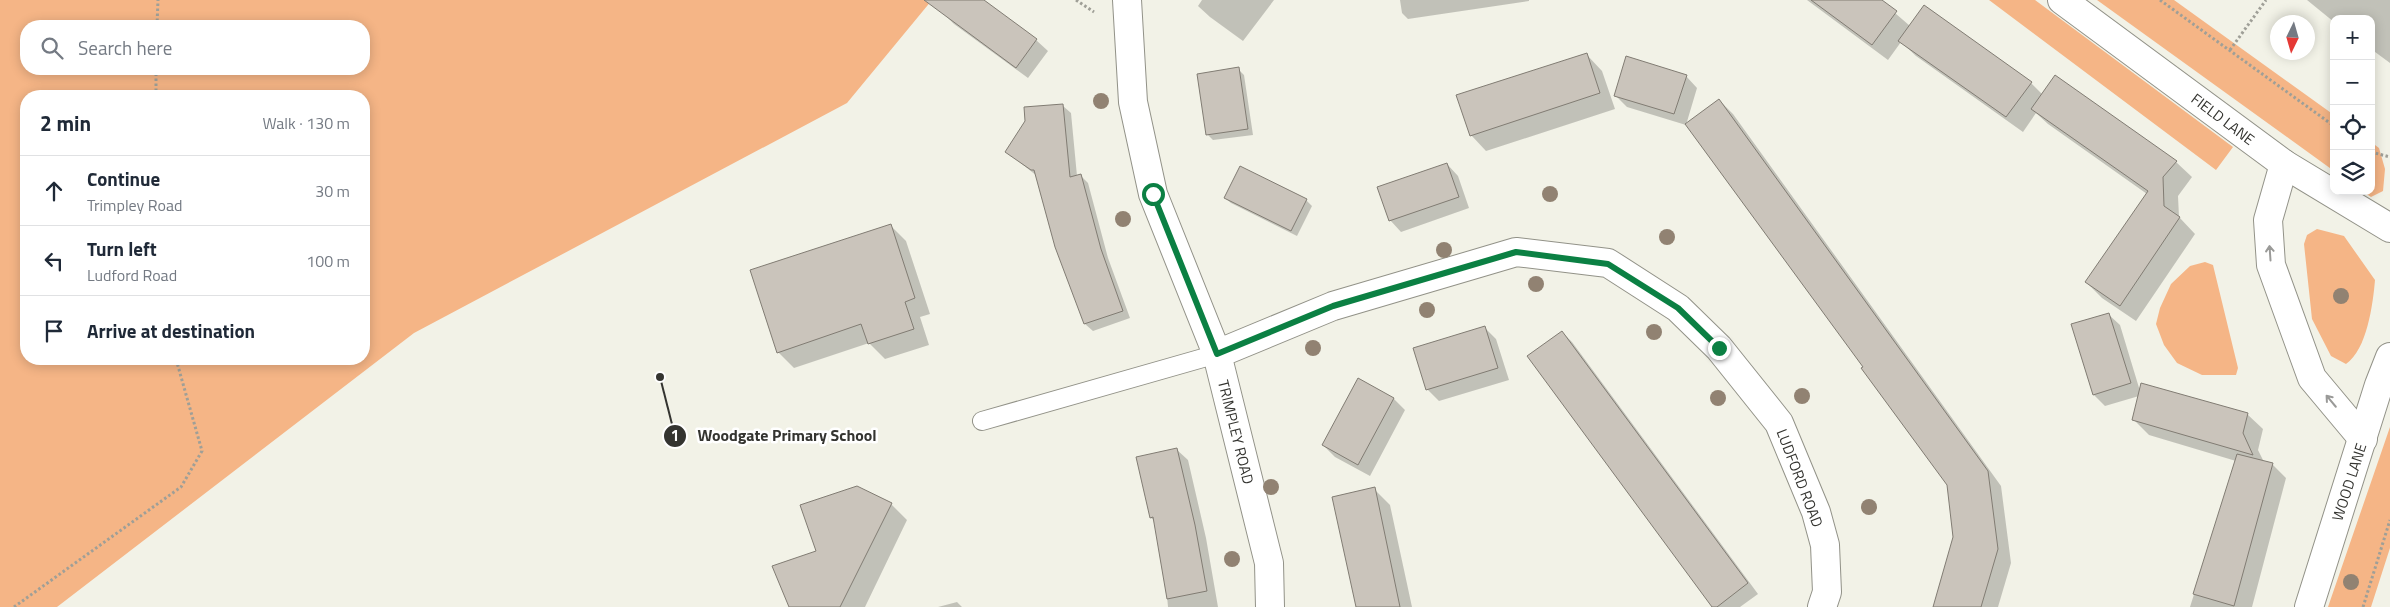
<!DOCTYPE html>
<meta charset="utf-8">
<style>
:root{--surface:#fff;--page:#f2f2f3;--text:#1f2937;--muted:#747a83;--line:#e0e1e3}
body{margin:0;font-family:"Titillium Web",sans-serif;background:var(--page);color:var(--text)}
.controls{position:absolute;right:15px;top:15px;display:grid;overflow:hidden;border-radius:10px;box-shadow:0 2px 12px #0003}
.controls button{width:45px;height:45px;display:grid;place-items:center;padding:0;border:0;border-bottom:1px solid var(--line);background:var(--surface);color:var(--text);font:25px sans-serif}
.compass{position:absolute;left:2270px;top:15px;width:45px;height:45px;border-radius:50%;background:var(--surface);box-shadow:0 2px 12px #0003;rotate:185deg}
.stop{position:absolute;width:15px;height:15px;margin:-11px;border:4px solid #0b8043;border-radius:50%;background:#fff}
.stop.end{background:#0b8043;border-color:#fff;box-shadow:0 1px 5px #0008}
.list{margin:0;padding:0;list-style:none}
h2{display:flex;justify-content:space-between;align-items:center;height:65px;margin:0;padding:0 20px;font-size:21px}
h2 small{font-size:16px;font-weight:400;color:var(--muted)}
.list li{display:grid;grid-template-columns:32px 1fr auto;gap:15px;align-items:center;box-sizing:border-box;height:70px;padding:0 20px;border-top:1px solid var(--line)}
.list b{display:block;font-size:19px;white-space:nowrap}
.list p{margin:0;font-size:16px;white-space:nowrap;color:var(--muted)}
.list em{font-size:16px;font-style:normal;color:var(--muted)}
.icon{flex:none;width:28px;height:28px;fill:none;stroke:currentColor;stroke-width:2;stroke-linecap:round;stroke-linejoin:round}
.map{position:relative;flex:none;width:2390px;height:607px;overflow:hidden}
.search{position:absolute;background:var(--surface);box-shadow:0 2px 12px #0003;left:20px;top:20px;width:350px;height:55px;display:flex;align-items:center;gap:12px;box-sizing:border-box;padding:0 18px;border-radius:20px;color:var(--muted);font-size:19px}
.panel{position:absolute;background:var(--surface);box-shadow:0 2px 12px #0003;left:20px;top:90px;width:350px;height:275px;border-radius:20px}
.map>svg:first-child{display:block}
.green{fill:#f5b586;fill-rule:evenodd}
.shadow{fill:#0003}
.building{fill:#cac4bb;stroke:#817c73}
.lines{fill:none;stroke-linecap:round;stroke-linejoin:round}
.lane-casing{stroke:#929288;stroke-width:20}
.street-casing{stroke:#929288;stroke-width:30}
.secondary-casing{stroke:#929288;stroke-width:30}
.path{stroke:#9f9f97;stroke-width:3;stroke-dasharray:2.5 2.5;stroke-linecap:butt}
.lane{stroke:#fff;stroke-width:18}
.street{stroke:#fff;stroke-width:28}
.secondary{stroke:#fff;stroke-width:28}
.tree{fill:#918272}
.oneway{stroke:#9a9a98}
.route{stroke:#0b8043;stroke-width:6}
.labels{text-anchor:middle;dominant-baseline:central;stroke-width:5;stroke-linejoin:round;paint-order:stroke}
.street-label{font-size:15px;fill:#343430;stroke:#fff}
.leader{fill:none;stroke:#343430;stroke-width:2}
.callout-dot{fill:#343430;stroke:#fff;stroke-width:2}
.mark-label{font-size:15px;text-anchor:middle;font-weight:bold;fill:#fff}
.callout-label{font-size:16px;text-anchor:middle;font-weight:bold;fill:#343430;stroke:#fff;stroke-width:5;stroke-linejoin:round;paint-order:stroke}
</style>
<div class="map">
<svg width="2390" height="607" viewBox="0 0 2390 607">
<rect width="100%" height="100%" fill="#f2f2e7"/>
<path class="green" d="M0,0H932L847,103L414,333L57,607H0ZM26,26H364V69H26ZM26,96H364V359H26Z
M1989,0H2035L2233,147L2216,170Z
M2097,0H2174L2334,115V171Z
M2371,142L2379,148L2385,169L2383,191L2371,197L2362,191H2371Z
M2317,229L2344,236L2375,280C2373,304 2367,350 2346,364L2331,356L2312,319L2304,244L2307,235Z
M2205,262L2213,265L2238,368L2236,375H2202L2177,363L2164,345L2156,324L2160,308L2171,284L2190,266Z
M2390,427V548L2371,607H2328Z"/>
<path class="shadow" d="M951,0H982L1036,40L1048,51L1028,78L954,24L942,12Z
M1202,0H1274L1243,41L1210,17L1198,6Z
M1400,0H1529V1L1408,19L1402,13Z
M1807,0H1880L1910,26L2031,83L2043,95L2176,162L2192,177L2178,196L2179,217L2195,234L2136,321L2102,298L2086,282L2147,194L2048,124L2036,113L2023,132L1916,56L1901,42L1888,60Z
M2307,0H2390V63L2371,49V19H2334V22Z
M1587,55L1602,71L1615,109L1486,151L1471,135Z
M1238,69L1244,75L1253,135L1213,140L1208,135Z
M1686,76L1697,88L1686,125L1627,107L1615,95Z
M1719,100L1733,114L2001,486L2011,563L1998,607H1935L1955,537L1948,485L1865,367Z
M1063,106L1071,113L1077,176L1080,175L1088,183L1108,258L1130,318L1093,331L1085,324L1037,176L1007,152Z
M1447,164L1458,176L1469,208L1401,232L1390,220Z
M1225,198L1306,200L1312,206L1297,236L1231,203Z
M890,225L906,241L930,314L920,317L929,345L885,359L869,343L794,368L778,352Z
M2108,314L2120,325L2140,391L2247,414L2263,429L2258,450L2264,462L2272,464L2286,478L2252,607H2190L2236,461L2149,435L2133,419L2139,396L2105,406L2094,395Z
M1485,328L1496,339L1509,380L1439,401L1427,389Z
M1562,332L1572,342L1758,594L1740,607H1714Z
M1358,380L1394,399L1405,410L1370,476L1335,457L1323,445Z
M1176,449L1188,460L1206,538L1218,607H1168L1166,585L1155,521L1151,518Z
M1374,489L1390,505L1412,607H1357Z
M891,504L907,520L865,607H790L817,552Z
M957,602L962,607H938Z"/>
<path class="building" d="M924,0H984L1037,39L1016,68Z
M1811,0H1882L1897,11L1872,45Z
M1924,5L2032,82L2006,117L1898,41Z
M1587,53L1600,93L1470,136L1456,95Z
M1626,56L1687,75L1674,114L1614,96Z
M1239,67L1248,129L1206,135L1197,74Z
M2055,75L2177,161L2163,177L2164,206L2180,217L2120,306L2085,282L2148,191L2031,109Z
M1719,99L1988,471L1998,549L1981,607H1933L1953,537L1947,485L1861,368L1863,367L1685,124Z
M1063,104L1070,177L1081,174L1101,249L1123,311L1084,324L1055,247L1034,170H1031L1005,152L1025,121L1024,107Z
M1447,163L1459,197L1389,221L1377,187Z
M1240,166L1307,199L1291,231L1224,198Z
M891,224L915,298L905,302L914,329L868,344L861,324L777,353L750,270Z
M2109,313L2131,383L2093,395L2071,324Z
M1485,326L1498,368L1426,390L1413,348Z
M1562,331L1748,583L1717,607H1712L1527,356Z
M1358,378L1394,398L1358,465L1322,445Z
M2141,383L2248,413L2243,433L2253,455L2132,420Z
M1177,448L1195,525L1207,591L1167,599L1153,517L1150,518L1136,457Z
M2237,454L2273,463L2234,606L2193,594Z
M857,486L892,503L840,607H789L772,566L816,551L800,505Z
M1375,487L1400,607H1356L1332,497Z"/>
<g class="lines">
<defs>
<path id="lane" d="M982,421L1217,354"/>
<path id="street" d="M1127,0L1133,102L1153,194L1217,354L1269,563L1270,607
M2284,164L2268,220L2271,265L2312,378L2363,439
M1217,354L1333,306L1516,252L1608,263L1678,308L1719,348L1779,423L1816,512L1825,545L1827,592L1822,607"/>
<path id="secondary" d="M2062,0L2284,164L2390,228
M2309,607L2379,385L2390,357"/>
</defs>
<use href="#lane" class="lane-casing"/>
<use href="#street" class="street-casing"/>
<use href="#secondary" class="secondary-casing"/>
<path class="path" d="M1076,0L1094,12
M2160,0L2334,126
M157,26L158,0
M2230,50L2266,0
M156,96V69
M2371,152L2390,157
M14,607L181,487L202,451L176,359
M2363,607L2390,520"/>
<use href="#lane" class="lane"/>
<use href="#street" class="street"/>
<use href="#secondary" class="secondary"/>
</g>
<g class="tree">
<circle cx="1101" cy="101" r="8"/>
<circle cx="1550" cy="194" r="8"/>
<circle cx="1123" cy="219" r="8"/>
<circle cx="1667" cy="237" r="8"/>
<circle cx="1444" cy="250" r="8"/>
<circle cx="1536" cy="284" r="8"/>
<circle cx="2341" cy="296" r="8"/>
<circle cx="1427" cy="310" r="8"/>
<circle cx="1654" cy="332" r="8"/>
<circle cx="1313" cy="348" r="8"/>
<circle cx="1802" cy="396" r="8"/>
<circle cx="1718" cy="398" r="8"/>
<circle cx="1271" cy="487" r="8"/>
<circle cx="1869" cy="507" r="8"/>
<circle cx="1232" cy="559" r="8"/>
<circle cx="2351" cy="582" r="8"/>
</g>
<defs><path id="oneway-shaft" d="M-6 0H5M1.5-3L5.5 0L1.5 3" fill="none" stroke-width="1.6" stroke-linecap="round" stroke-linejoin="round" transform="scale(1.25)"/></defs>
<g class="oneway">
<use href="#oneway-shaft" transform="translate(2270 253) rotate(-94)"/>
<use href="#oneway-shaft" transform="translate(2331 401) rotate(-130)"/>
</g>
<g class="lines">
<path class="route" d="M1153,194L1217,354L1333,306L1516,252L1608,264L1678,308L1719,348"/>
</g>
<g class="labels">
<g class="street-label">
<text transform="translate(2223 119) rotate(37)">FIELD LANE</text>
<text transform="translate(1236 432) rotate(76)">TRIMPLEY ROAD</text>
<text transform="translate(1800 478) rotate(69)">LUDFORD ROAD</text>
<text transform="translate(2349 482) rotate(-72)">WOOD LANE</text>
</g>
</g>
<path class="leader" d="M660 377L675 436"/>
<g class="callout-dot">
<circle cx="660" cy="377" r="5"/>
<circle cx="675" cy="436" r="12"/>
</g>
<g class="mark-label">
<text x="675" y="441">1</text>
</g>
<g class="callout-label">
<text x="787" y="441">Woodgate Primary School</text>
</g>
</svg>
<div class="controls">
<button>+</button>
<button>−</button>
<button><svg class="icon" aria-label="locate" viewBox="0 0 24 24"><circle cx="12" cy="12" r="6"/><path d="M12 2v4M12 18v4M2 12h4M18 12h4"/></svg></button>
<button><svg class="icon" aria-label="layers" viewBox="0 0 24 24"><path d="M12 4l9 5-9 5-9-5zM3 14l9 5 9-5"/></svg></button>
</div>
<svg class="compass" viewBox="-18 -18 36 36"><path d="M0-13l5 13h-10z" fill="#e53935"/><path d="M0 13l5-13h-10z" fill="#747a83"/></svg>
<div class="stop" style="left:1153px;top:194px"></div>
<div class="stop end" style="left:1719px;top:348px"></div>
<div class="search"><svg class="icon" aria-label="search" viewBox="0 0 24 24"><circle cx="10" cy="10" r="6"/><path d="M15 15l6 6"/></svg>Search here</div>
<section class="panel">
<h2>2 min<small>Walk · 130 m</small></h2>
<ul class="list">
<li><svg class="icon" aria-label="ahead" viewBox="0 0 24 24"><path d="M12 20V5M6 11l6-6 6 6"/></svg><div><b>Continue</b><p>Trimpley Road</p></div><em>30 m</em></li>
<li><svg class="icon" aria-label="left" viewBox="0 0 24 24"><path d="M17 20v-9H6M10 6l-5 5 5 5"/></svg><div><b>Turn left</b><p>Ludford Road</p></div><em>100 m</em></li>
<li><svg class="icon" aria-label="arrive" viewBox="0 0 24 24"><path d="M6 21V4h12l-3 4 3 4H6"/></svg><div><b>Arrive at destination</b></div></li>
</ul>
</section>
</div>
